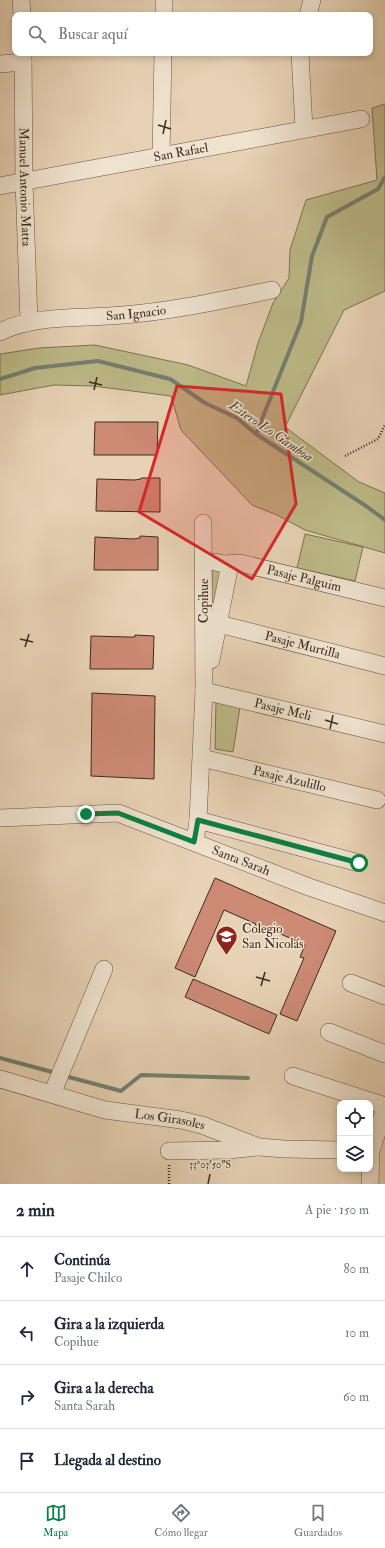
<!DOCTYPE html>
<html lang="es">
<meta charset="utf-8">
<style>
:root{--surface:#fff;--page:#f6f6f7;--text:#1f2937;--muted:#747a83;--line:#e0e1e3;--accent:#0b8043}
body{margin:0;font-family:"IM FELL Double Pica",serif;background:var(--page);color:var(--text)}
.controls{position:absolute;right:12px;bottom:12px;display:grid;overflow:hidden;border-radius:8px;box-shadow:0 2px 6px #0003}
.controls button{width:36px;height:36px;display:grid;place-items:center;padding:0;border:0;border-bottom:1px solid var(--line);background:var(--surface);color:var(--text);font:20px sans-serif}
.stop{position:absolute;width:12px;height:12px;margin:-9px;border:3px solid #0b8043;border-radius:50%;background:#fff}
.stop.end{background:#0b8043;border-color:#fff;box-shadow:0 1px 4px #0008}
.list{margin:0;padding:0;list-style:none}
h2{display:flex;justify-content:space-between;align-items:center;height:52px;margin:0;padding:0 16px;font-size:17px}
h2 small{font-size:13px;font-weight:400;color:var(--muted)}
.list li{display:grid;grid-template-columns:26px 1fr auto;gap:12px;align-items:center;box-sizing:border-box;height:64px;padding:0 16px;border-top:1px solid var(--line)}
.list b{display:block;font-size:15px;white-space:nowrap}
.list p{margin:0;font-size:13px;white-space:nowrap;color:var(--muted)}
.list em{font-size:13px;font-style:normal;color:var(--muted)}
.icon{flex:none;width:22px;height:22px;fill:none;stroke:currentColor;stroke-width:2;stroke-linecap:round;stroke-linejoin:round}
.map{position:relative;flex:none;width:385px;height:1184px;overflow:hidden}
.search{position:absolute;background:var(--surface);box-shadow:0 2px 6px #0003;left:12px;right:12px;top:12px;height:44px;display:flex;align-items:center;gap:10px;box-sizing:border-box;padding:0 14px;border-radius:8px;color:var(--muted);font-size:15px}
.sheet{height:308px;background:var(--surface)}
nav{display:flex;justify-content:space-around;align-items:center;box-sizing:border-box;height:56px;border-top:1px solid var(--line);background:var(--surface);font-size:11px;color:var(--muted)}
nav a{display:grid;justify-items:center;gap:2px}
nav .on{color:var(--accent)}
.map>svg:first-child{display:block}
.green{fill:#bdba88;stroke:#7e7252}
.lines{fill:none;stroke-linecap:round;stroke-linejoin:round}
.stream{stroke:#738071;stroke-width:4}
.building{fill:#cd8a75;stroke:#3e2b1d}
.minor-casing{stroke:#685543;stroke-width:18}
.path{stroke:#3e2b1d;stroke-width:2.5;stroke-dasharray:1 2;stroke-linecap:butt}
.minor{stroke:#efe2cf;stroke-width:17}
.route{stroke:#0b8043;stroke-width:5}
.marked{fill:#d62828;fill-opacity:0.2;stroke:#d62828;stroke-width:3;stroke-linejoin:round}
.ticks{fill:none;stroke:#3e2b1d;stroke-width:1.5}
.labels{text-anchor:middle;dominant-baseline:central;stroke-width:3;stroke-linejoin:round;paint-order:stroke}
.street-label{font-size:13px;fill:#3e2b1d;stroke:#efe2cf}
.poi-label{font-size:13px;fill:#3e2b1d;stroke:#efe2cf;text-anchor:start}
.water-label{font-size:14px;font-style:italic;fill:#504739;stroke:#efe2cf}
.ticks-label{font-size:10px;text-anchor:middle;fill:#3e2b1d;stroke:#efe2cf;stroke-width:3;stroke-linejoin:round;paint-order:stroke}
</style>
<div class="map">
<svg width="385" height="1184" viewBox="0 0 385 1184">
<rect width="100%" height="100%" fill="#e7d2b5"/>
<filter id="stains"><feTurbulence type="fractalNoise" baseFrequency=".005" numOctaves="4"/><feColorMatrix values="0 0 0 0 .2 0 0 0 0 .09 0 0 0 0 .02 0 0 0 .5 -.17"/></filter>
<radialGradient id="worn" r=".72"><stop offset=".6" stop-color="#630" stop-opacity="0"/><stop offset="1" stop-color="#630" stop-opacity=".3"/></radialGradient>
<path class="green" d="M385,104V291L344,310L285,427L359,482L385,493V553L305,530L277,515L252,505L181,430L171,396L93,386L54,385L0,395V354L39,348L95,345L188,365L246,386L258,343L273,303L289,278L290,250L306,200L377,180L372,108Z
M305,534L363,547L355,581L297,568Z
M216,569L221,571L213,612H211L212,571Z
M216,701L240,707L233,752L215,749Z"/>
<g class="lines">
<path class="stream" d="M0,379L35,368L98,361L170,379L205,403L237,418L256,434L366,506L385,520
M256,434L301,322L312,256L327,217L378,189L385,177
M0,1058L56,1073
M65,1076L121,1091L141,1075L248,1078"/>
</g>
<path class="building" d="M95,422H158L157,455H94Z
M141,478H160V512L96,511L97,479L135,480L141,479Z
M140,536L158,537V570H94L95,537L133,539L140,538Z
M135,635L154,636L153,669H90L91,636L129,637H135Z
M92,693L155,696L154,779L91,776Z
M215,878L336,931L297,1021L280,1014L304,958L300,957L305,945L272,930L269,935L253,928L256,924L224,910L195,977L175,968Z
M193,979L277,1015L269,1034L185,997Z"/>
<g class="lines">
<defs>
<g id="minor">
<path d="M21,0L22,15"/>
<path d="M164,15V0"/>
<path d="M308,15L312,0"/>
<path id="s1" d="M23,53L24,181L29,322"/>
<path d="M300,53L304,129"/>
<path d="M0,64L23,62"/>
<path d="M161,156L163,53"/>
<path id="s2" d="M0,186L361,119"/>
<path id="s3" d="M0,332C35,314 84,319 123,315C173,311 223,300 272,290"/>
<path id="s4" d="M224,564L240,563L385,598"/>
<path id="s5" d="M219,624L385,666"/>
<path d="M211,660L229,569L224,564L215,562"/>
<path id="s6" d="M204,691L385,734"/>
<path id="s7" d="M202,758L377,800"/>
<path id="s8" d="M0,818L118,813L309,887L385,913"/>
<path d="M198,820L359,863"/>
<path d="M195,842L198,820L204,691L203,523"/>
<path d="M351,983L385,996"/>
<path d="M329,1032L385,1054"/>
<path d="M293,1076L385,1106"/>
<path id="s9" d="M0,1079L105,1110L181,1120L202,1125L259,1147L284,1149L340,1150"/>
<path d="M52,1094L104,969"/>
<path d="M169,1151L229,1150L257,1147"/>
<path d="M370,1184L371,1151L385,1108"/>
</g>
</defs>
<use href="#minor" class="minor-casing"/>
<path class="path" d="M345,456L378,439L385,425
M169,1184V1165"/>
<use href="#minor" class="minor"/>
</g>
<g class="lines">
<path class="route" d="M86,814L118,813L194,842L198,820L359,863"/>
</g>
<path class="marked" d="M177,386L281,394L296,504L252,579L139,512Z"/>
<path class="ticks" d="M158,125L171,129M163,134L166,120M89,382L102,385M94,390L97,377M20,639L33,642M25,647L29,634M325,720L338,724M330,729L333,715M256,977L270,981M261,986L265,972M208,1184L210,1174"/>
<defs>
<symbol id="school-pin" viewBox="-11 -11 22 30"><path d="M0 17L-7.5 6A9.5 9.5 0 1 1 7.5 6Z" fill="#8f2418" stroke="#efe2cf"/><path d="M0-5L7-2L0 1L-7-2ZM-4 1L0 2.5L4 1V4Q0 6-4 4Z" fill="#fff"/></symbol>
</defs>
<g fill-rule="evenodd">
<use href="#school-pin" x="214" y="924" width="25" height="34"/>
</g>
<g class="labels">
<g class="street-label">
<text stroke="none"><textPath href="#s2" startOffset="184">San Rafael</textPath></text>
<text stroke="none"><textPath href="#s1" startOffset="134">Manuel Antonio Matta</textPath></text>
<text stroke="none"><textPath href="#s3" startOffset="138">San Ignacio</textPath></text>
<text stroke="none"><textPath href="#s4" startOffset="82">Pasaje Palguim</textPath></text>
<text transform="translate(204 601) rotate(-90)">Copihue</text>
<text stroke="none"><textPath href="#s5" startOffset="86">Pasaje Murtilla</textPath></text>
<text stroke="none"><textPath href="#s6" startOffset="81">Pasaje Meli</textPath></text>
<text stroke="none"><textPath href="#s7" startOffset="90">Pasaje Azulillo</textPath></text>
<text stroke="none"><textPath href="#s8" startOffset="250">Santa Sarah</textPath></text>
<text stroke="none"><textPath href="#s9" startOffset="175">Los Girasoles</textPath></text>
</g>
<g class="poi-label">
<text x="242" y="929">Colegio<tspan x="242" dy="15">San Nicolás</tspan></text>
</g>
<g class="water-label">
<text transform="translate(271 431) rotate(34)">Estero Lo Gamboa</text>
</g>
</g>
<g class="ticks-label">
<text x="210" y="1168">33°03'50"S</text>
</g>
<rect width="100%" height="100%" filter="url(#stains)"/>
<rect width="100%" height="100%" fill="url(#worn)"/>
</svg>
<div class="controls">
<button><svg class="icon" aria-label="locate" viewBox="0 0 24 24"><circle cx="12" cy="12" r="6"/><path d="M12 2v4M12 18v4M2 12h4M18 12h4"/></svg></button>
<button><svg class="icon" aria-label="layers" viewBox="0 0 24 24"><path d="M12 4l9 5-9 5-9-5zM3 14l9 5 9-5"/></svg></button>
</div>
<div class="stop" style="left:359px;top:863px"></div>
<div class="stop end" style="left:86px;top:814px"></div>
<div class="search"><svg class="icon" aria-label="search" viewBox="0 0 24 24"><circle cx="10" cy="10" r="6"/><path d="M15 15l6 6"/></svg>Buscar aquí</div>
</div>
<section class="sheet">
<h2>2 min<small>A pie · 150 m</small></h2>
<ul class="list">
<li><svg class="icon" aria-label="ahead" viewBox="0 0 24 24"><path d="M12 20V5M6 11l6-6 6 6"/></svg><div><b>Continúa</b><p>Pasaje Chilco</p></div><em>80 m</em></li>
<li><svg class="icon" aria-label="left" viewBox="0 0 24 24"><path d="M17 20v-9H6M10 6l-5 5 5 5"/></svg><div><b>Gira a la izquierda</b><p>Copihue</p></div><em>10 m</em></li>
<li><svg class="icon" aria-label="right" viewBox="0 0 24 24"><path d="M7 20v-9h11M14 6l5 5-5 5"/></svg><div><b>Gira a la derecha</b><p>Santa Sarah</p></div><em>60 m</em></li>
<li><svg class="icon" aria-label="arrive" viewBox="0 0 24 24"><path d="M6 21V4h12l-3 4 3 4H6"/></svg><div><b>Llegada al destino</b></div></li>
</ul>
</section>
<nav>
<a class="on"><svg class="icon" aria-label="map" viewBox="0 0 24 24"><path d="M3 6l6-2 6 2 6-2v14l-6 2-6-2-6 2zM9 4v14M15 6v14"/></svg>Mapa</a>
<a><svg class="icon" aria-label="directions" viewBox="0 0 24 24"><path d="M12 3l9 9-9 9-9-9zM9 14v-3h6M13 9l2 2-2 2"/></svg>Cómo llegar</a>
<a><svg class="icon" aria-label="saved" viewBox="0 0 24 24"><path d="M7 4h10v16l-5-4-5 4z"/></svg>Guardados</a>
</nav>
